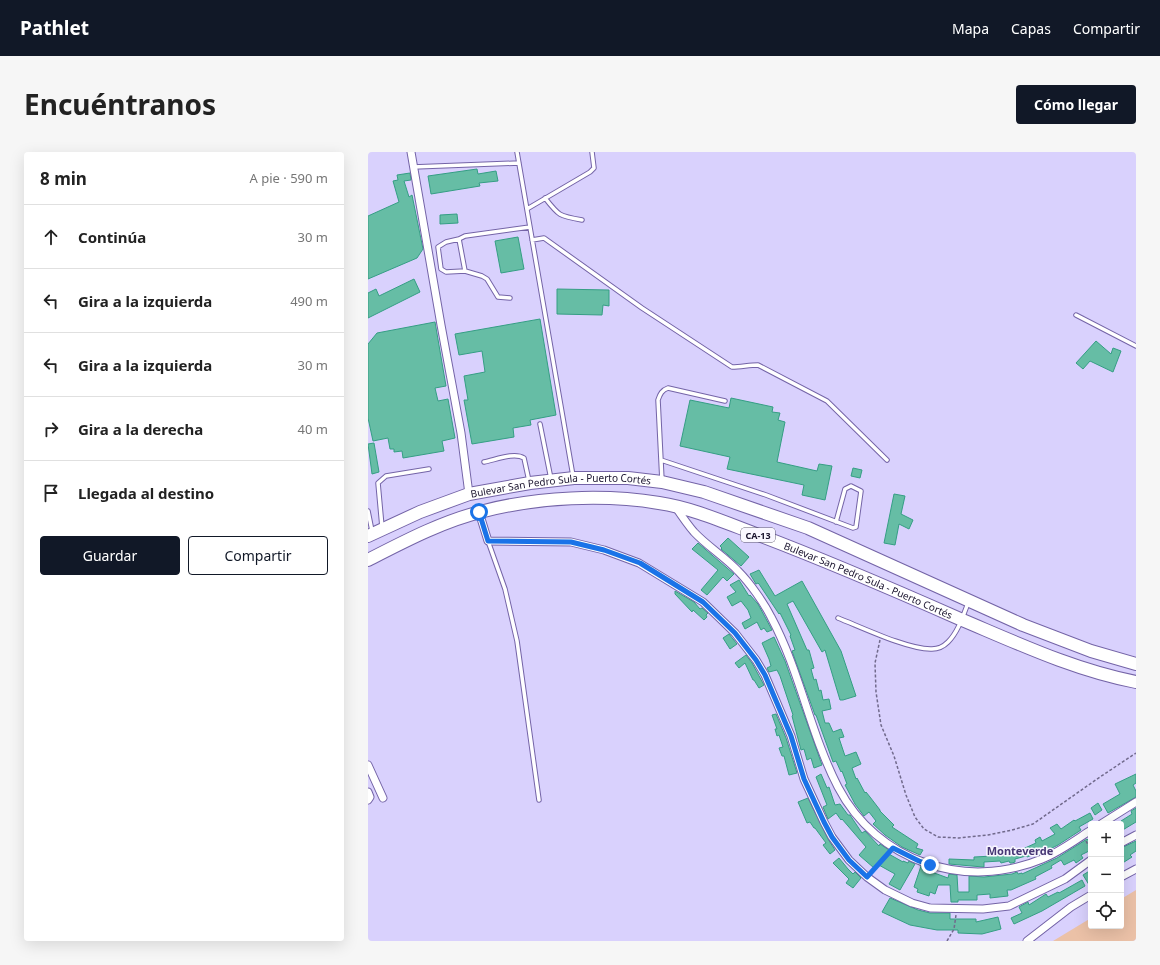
<!DOCTYPE html>
<html lang="es">
<meta charset="utf-8">
<style>
:root{--surface:#fff;--page:#f6f6f6;--text:#222;--muted:#767676;--line:#e0e0e0;--accent:#111827}
body{margin:0;font-family:"Noto Sans",sans-serif;background:var(--page);color:var(--text)}
.controls{position:absolute;right:12px;bottom:12px;display:grid;overflow:hidden;border-radius:4px;box-shadow:0 4px 16px #0002}
.controls button{width:36px;height:36px;display:grid;place-items:center;padding:0;border:0;border-bottom:1px solid var(--line);background:var(--surface);color:var(--text);font:20px sans-serif}
.stop{position:absolute;width:12px;height:12px;margin:-9px;border:3px solid #1a73e8;border-radius:50%;background:#fff}
.stop.end{background:#1a73e8;border-color:#fff;box-shadow:0 1px 4px #0008}
.list{margin:0;padding:0;list-style:none}
h2{display:flex;justify-content:space-between;align-items:center;height:52px;margin:0;padding:0 16px;font-size:17px}
h2 small{font-size:13px;font-weight:400;color:var(--muted)}
.list li{display:grid;grid-template-columns:26px 1fr auto;gap:12px;align-items:center;box-sizing:border-box;height:64px;padding:0 16px;border-top:1px solid var(--line)}
.list b{display:block;font-size:15px;white-space:nowrap}
.list em{font-size:13px;font-style:normal;color:var(--muted)}
.actions{display:flex;gap:8px;padding:12px 16px}
.actions a{flex:1;padding:9px 0;border:1px solid var(--accent);border-radius:4px;text-align:center;font-size:14px;color:var(--accent)}
.actions .main{background:var(--accent);color:#fff}
.icon{flex:none;width:22px;height:22px;fill:none;stroke:currentColor;stroke-width:2;stroke-linecap:round;stroke-linejoin:round}
.map{position:relative;flex:none;width:768px;height:789px;overflow:hidden;border-radius:4px}
header{display:flex;align-items:center;gap:24px;box-sizing:border-box;height:56px;padding:0 20px;background:var(--accent);color:#fff}
header strong{font-size:19px}
nav{display:flex;gap:22px;margin-inline-start:auto;font-size:14px}
.intro{display:flex;align-items:center;justify-content:space-between;box-sizing:border-box;height:96px;padding:0 24px}
h1{margin:0;font-size:28px}
.button{padding:10px 18px;border-radius:4px;background:var(--accent);color:#fff;font-size:14px;font-weight:700}
main{display:flex;gap:24px;padding:0 24px}
aside{flex:1;background:var(--surface);border-radius:4px;box-shadow:0 4px 16px #0002}
.map>svg:first-child{display:block}
.green{fill:#ebc1a7}
.building{fill:#66bda5;stroke:#359e84}
.lines{fill:none;stroke-linecap:round;stroke-linejoin:round}
.service-casing{stroke:#7464a7;stroke-width:5.5}
.minor-casing{stroke:#7464a7;stroke-width:9}
.trunk-casing{stroke:#7464a7;stroke-width:14}
.path{stroke:#716a8c;stroke-width:1.5;stroke-dasharray:3 2;stroke-linecap:butt}
.service{stroke:#fff;stroke-width:3.5}
.minor{stroke:#fff;stroke-width:7}
.trunk{stroke:#fff;stroke-width:12}
.route{stroke:#1a73e8;stroke-width:5}
.labels{text-anchor:middle;dominant-baseline:central;stroke-width:3;stroke-linejoin:round;paint-order:stroke}
.shield{fill:#f9f7ff;stroke:#5d586d;stroke-width:1}
.shield-label{font-size:9px;font-weight:bold;fill:#1a142e}
.street-label{font-size:10px;fill:#1a142e;stroke:#f9f7ff}
.neighbourhood-label{font-size:11px;font-weight:bold;fill:#473775;stroke:#f9f7ff}
</style>
<header>
<strong>Pathlet</strong>
<nav><a>Mapa</a><a>Capas</a><a>Compartir</a></nav>
</header>
<div class="intro"><h1>Encuéntranos</h1><a class="button">Cómo llegar</a></div>
<main>
<aside>
<h2>8 min<small>A pie · 590 m</small></h2>
<ul class="list">
<li><svg class="icon" aria-label="ahead" viewBox="0 0 24 24"><path d="M12 20V5M6 11l6-6 6 6"/></svg><div><b>Continúa</b></div><em>30 m</em></li>
<li><svg class="icon" aria-label="left" viewBox="0 0 24 24"><path d="M17 20v-9H6M10 6l-5 5 5 5"/></svg><div><b>Gira a la izquierda</b></div><em>490 m</em></li>
<li><svg class="icon" aria-label="left" viewBox="0 0 24 24"><path d="M17 20v-9H6M10 6l-5 5 5 5"/></svg><div><b>Gira a la izquierda</b></div><em>30 m</em></li>
<li><svg class="icon" aria-label="right" viewBox="0 0 24 24"><path d="M7 20v-9h11M14 6l5 5-5 5"/></svg><div><b>Gira a la derecha</b></div><em>40 m</em></li>
<li><svg class="icon" aria-label="arrive" viewBox="0 0 24 24"><path d="M6 21V4h12l-3 4 3 4H6"/></svg><div><b>Llegada al destino</b></div></li>
</ul>
<div class="actions"><a class="main">Guardar</a><a>Compartir</a></div>
</aside>
<div class="map">
<svg width="768" height="789" viewBox="0 0 768 789">
<rect width="100%" height="100%" fill="#d9d1fd"/>
<path class="green" d="M768,738V789H685L723,766V774H753V747Z"/>
<path class="building" d="M109,17L110,22L128,19L130,29L111,31L112,34L63,42L60,24Z
M42,21L43,28L36,29L41,45L44,43L55,97L49,106L0,127V64L31,50L25,29L30,28L29,23Z
M89,62L90,71L72,72V63Z
M150,85L156,117L133,121L127,89Z
M46,127L52,140L0,166V141L8,137L11,144Z
M189,137L241,138V154L235,153L234,163L189,162Z
M172,167L188,263L162,268L163,273L145,276L146,285L104,292L96,248H100L96,224L117,220L114,199L91,203L87,182Z
M67,170L78,234L67,236L70,249L80,247L87,286L74,289L76,299L35,306L34,299L26,300V297H22L20,286L5,289L0,266V192L9,181Z
M728,189L743,202L745,196L753,199L745,220L722,209L715,217L708,211Z
M363,246L405,255L404,260L412,261L410,268L417,270L409,310L449,319L451,312L464,314L457,348L434,343L436,333L359,317L362,305L312,294L322,248L361,256Z
M6,291L11,320L4,322L0,292Z
M485,316L494,318L492,326L483,324Z
M526,342L537,344L533,362L545,368L541,377L531,372L527,393L516,391Z
M360,386L381,405L373,414L353,397L354,396L352,394Z
M330,391L366,422L359,429L355,425L339,443L333,438L350,418L324,397Z
M391,418L407,444L434,429L473,499L488,544L475,548H472L457,498L454,500L425,449L419,452L439,498H441L446,516L443,517L446,528L448,527L451,539L453,538L455,548L461,547L463,557L454,559L457,571H461L465,580L473,577L476,585L471,586L477,604L488,600L493,612L484,616L488,627L489,626L497,641L498,640L502,645L512,658V659L526,673L524,675L550,692L548,696L555,698L552,703L534,695L517,683L505,672L508,669L501,660L496,664L487,652L477,633L479,632L474,619L473,620L468,609L465,610L448,563H447L424,499L427,498L422,484L423,483L412,461L411,462L391,432L390,431L388,432L382,422Z
M371,428L381,444L382,443L390,452L404,478L399,480L396,476L393,478L389,470L377,477L374,471L383,466L380,458L373,449L364,454L359,445L368,440L362,433Z
M307,439L326,450L332,457L334,456L340,461L338,463L339,465L336,468L325,458L324,460L307,442Z
M361,482L369,492L362,497L355,486Z
M406,485L417,509L454,613L446,616L443,606L439,608L436,597L433,598L424,564L425,563L412,524L409,518L401,520L399,516L403,514L401,507L394,491Z
M378,503L384,511L396,533L391,536L386,528H385L377,511L371,516L367,511Z
M408,562L418,586L429,621L421,623L416,604H414L411,596L415,595L411,583L409,584L407,577H409L404,563Z
M453,622L459,636L461,635L467,653L472,652L480,663H482L494,681L497,679L511,694L512,692L521,698L519,701L535,710V709L540,711L541,709L547,712L532,738L521,732L527,722L509,712L506,716L491,703L498,695L474,667L473,668L468,661L460,667L455,655L459,653L448,625Z
M768,622V631L765,633L768,639V645L740,661L735,652L752,642L747,632Z
M440,646L460,687L467,698L462,702L455,693L458,691L447,676H446L442,670L439,671L430,650Z
M730,651L734,658L727,663L723,656Z
M768,656V670L753,679V669L764,662L763,659Z
M722,661L725,667L711,675L713,678L690,693L670,703L669,701L659,705L658,704L647,707V710L644,711H642L641,709L633,711L632,709L616,710V715H615L581,712V707L606,708V705L625,704V699L645,698L646,701L668,691L667,688L672,685L674,689L687,682L682,676L689,672L693,677L706,668L707,669Z
M723,686V698L713,703L715,706L708,711L706,708L696,713L693,708L683,714L684,716L667,725L668,727L643,738H639L640,744L622,746V742L609,743V748H590V750H583L582,733H570L567,742L562,740L561,744L549,740L550,737L546,735L553,714L558,716V718L580,726L581,722L589,723L590,740H601V724L616,725L644,722L649,720L650,722L654,721V722L689,706L719,687L720,688Z
M768,689V699L762,703L764,705L753,712V696Z
M471,706L480,717L485,722L487,720L493,726L485,736L478,731L481,727L465,711Z
M723,718V736L715,723Z
M714,728L717,734L674,759L646,772L643,766L654,761L651,755L660,750L661,753L678,742L680,745L690,740L691,741Z
M522,746L550,758L562,761H582V767H608V770L630,765L633,777L614,782L590,781V778H569L542,773L514,760Z"/>
<g class="lines">
<defs>
<path id="service" d="M149,0L205,324
M45,15L151,11
M177,46C191,64 191,64 214,68
M159,57L222,20L226,16L224,0
M91,87L78,90L70,95L73,117L78,120L97,119
M164,88L176,86L274,156L364,215C373,215 381,213 390,213L459,249L519,308
M142,146L130,145L119,127L114,124L97,119L91,87L97,84L162,75
M708,163L768,194
M172,272L183,327
M293,308L398,343L485,376L488,375L493,339L483,334L477,337L468,370
M116,310C127,308 146,300 156,306L161,329
M294,329L290,248C292,242 294,238 300,236L357,249
M0,359L4,379
M14,375L10,331L18,324L61,317
M120,389L137,437L149,489L171,648
M470,466C493,475 541,498 564,497C570,497 576,494 580,490C590,480 595,464 600,451"/>
<path id="minor" d="M43,0L73,173L93,281L101,342
M307,354C313,363 319,372 326,380C339,394 357,405 370,419C382,431 396,451 403,465C432,519 442,581 470,635C509,710 597,739 674,707C690,701 709,687 723,678
M111,360L120,389L203,390L236,398L271,411L335,450L367,481L388,508L397,523L423,584L436,627L456,670L464,685L481,708L499,725L517,738L544,751L562,756L615,757L641,754L697,727L723,708
M0,613L15,646
M0,640L2,645L0,648
M733,672L768,650
M753,691L768,683
M753,725L768,717
M659,789L703,755L723,743"/>
<g id="trunk">
<path id="s1" d="M0,384L52,360L101,342L162,331L206,326H260L294,330L336,340L440,376L655,473L723,499L768,512"/>
<path id="s2" d="M0,408C37,389 75,369 116,359C170,345 236,342 291,351C324,356 356,370 388,382C457,408 524,437 592,467C649,491 706,518 768,530"/>
</g>
</defs>
<use href="#service" class="service-casing"/>
<use href="#minor" class="minor-casing"/>
<use href="#trunk" class="trunk-casing"/>
<path class="path" d="M512,488L507,511L508,540L513,573L526,604L538,643L547,665L556,677L570,685L591,686L620,683L644,678L665,672L732,625L768,601
M718,689L723,698
M504,720L521,700
M579,789L586,777L588,763"/>
<use href="#service" class="service"/>
<use href="#minor" class="minor"/>
<use href="#trunk" class="trunk"/>
</g>
<g class="lines">
<path class="route" d="M111,360L120,389L203,390L236,398L272,411L335,450L367,481L388,508L397,523L423,584L436,627L456,670L464,685L481,708L499,725L525,696L551,709L562,713"/>
</g>
<g class="labels">
<rect class="shield" x="373" y="376" width="34" height="14" rx="3"/>
<g class="shield-label">
<text x="390" y="383">CA-13</text>
</g>
<g class="street-label">
<text stroke="none"><textPath href="#s1" startOffset="202">Bulevar San Pedro Sula - Puerto Cortés</textPath></text>
<text stroke="none"><textPath href="#s2" startOffset="526">Bulevar San Pedro Sula - Puerto Cortés</textPath></text>
</g>
<g class="neighbourhood-label">
<text x="652" y="698">Monteverde</text>
</g>
</g>
</svg>
<div class="controls">
<button>+</button>
<button>−</button>
<button><svg class="icon" aria-label="locate" viewBox="0 0 24 24"><circle cx="12" cy="12" r="6"/><path d="M12 2v4M12 18v4M2 12h4M18 12h4"/></svg></button>
</div>
<div class="stop" style="left:111px;top:360px"></div>
<div class="stop end" style="left:562px;top:713px"></div>
</div>
</main>
